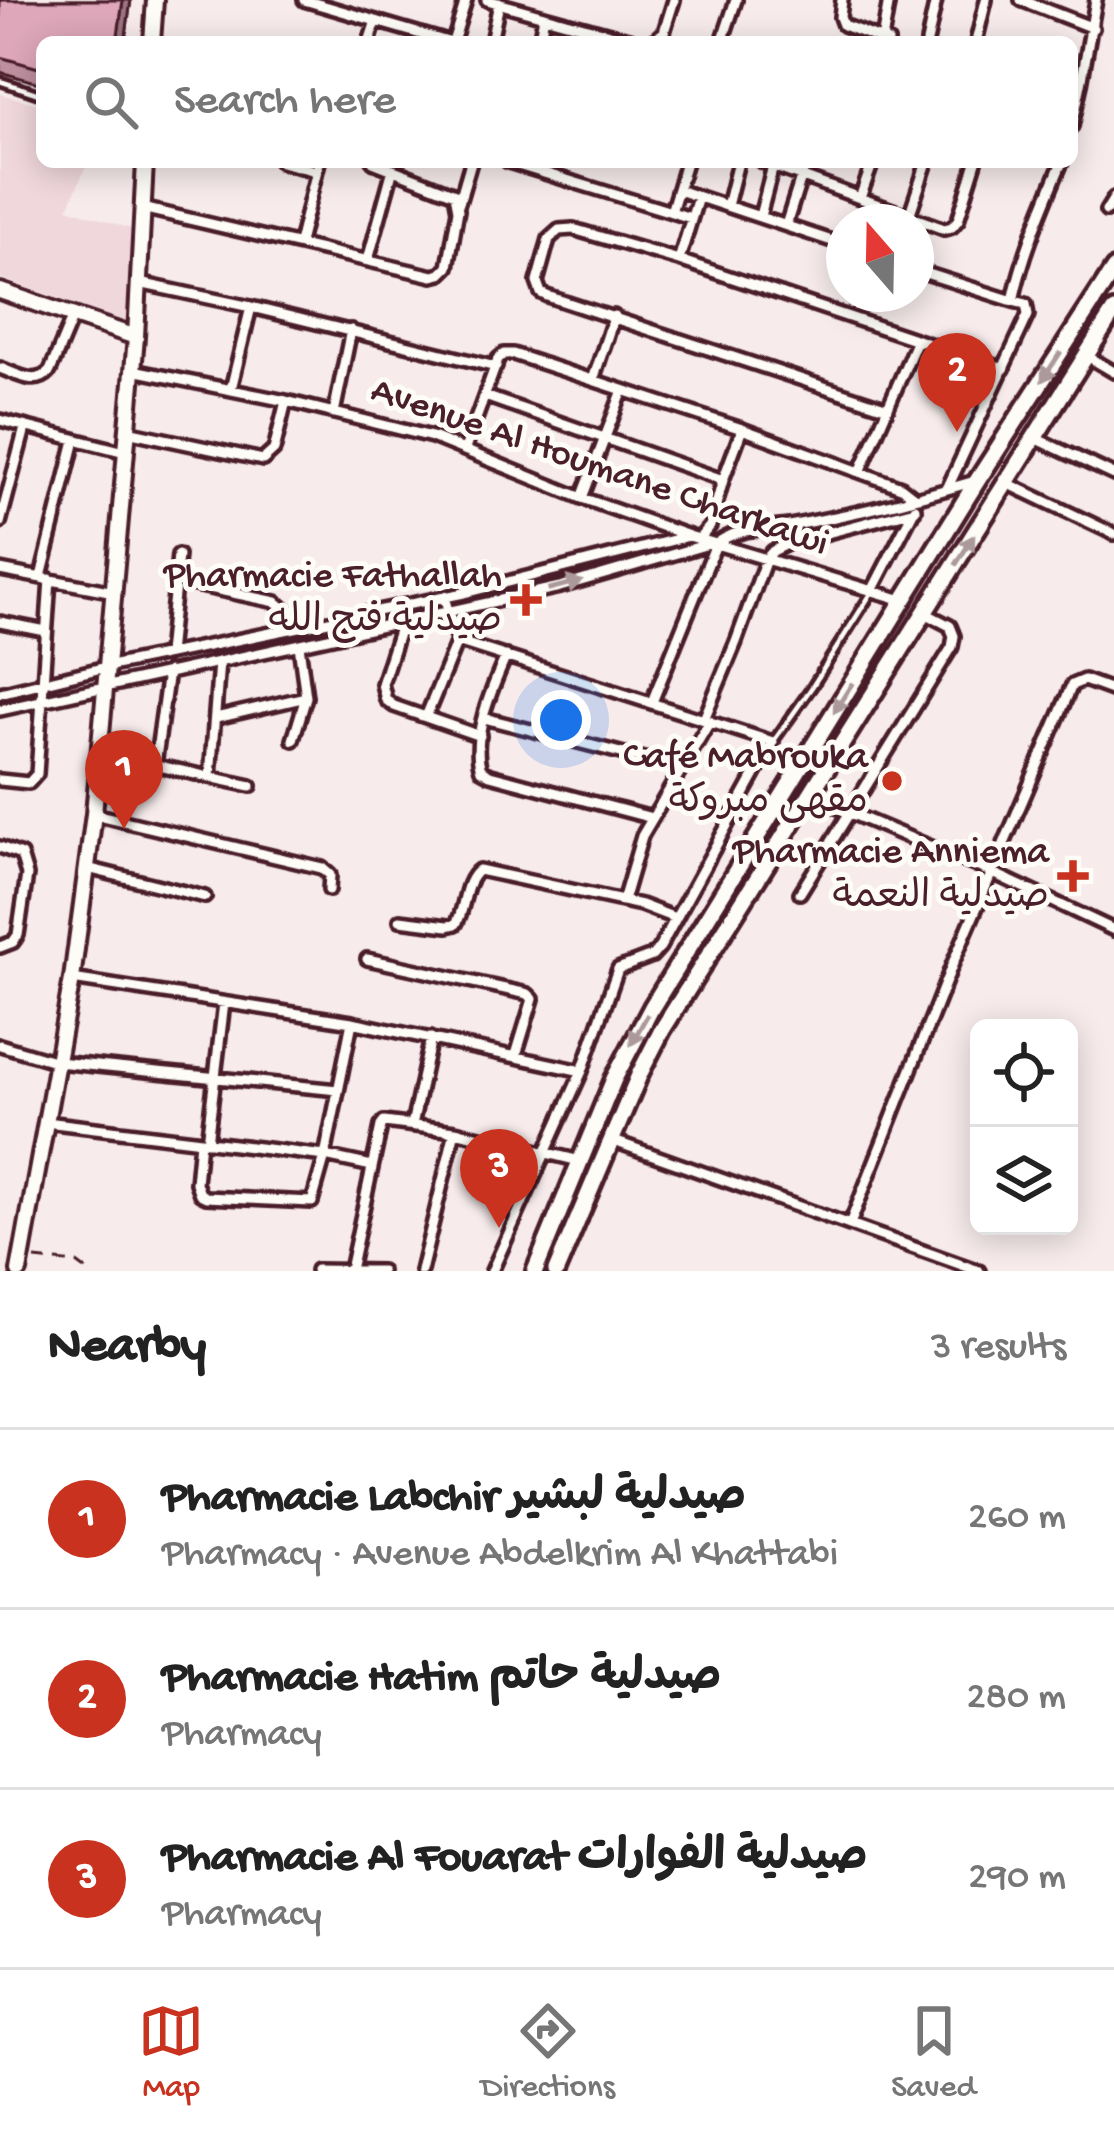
<!DOCTYPE html>
<meta charset="utf-8">
<style>
:root{--surface:#fff;--page:#f6f6f6;--text:#222;--muted:#767676;--line:#e0e0e0;--accent:#c8321e}
body{margin:0;font-family:"Gochi Hand","Playpen Sans Arabic",sans-serif;background:var(--page);color:var(--text)}
.controls{position:absolute;right:36px;bottom:36px;display:grid;overflow:hidden;border-radius:18px;box-shadow:0 6px 30px #0003}
.controls button{width:108px;height:108px;display:grid;place-items:center;padding:0;border:0;border-bottom:3px solid var(--line);background:var(--surface);color:var(--text);font:60px sans-serif}
.compass{position:absolute;left:826px;top:204px;width:108px;height:108px;border-radius:50%;background:var(--surface);box-shadow:0 6px 30px #0003;rotate:340deg}
.you{position:absolute;left:561px;top:720px;width:42px;height:42px;margin:-30px;border:9px solid #fff;border-radius:50%;background:#1a73e8;box-shadow:0 0 0 18px #1a73e833}
.badge{display:grid;place-items:center;width:78px;height:78px;border-radius:50%;background:var(--accent);color:#fff;font-size:39px;font-weight:700}
.pin{position:absolute;translate:-50% -99px;filter:drop-shadow(0 3px 6px #0008)}
.pin::after{content:'';position:absolute;top:63px;width:42px;height:36px;background:inherit;clip-path:polygon(0 0,100% 0,50% 100%)}
.list{margin:0;padding:0;list-style:none}
h2{display:flex;justify-content:space-between;align-items:center;height:156px;margin:0;padding:0 48px;font-size:51px}
h2 small{font-size:39px;font-weight:400;color:var(--muted)}
.list li{display:grid;grid-template-columns:78px 1fr auto;gap:36px;align-items:center;box-sizing:border-box;height:180px;padding:0 48px;border-top:3px solid var(--line)}
.list b{display:block;font-size:45px;white-space:nowrap}
.list p{margin:0;font-size:39px;white-space:nowrap;color:var(--muted)}
.list em{font-size:39px;font-style:normal;color:var(--muted)}
.icon{flex:none;width:66px;height:66px;fill:none;stroke:currentColor;stroke-width:2;stroke-linecap:round;stroke-linejoin:round}
.map{position:relative;flex:none;width:1114px;height:1271px;overflow:hidden}
.search{position:absolute;background:var(--surface);box-shadow:0 6px 30px #0003;left:36px;right:36px;top:36px;height:132px;display:flex;align-items:center;gap:30px;box-sizing:border-box;padding:0 42px;border-radius:18px;color:var(--muted);font-size:45px}
.sheet{height:696px;background:var(--surface)}
nav{display:flex;justify-content:space-around;align-items:center;box-sizing:border-box;height:168px;border-top:3px solid var(--line);background:var(--surface);font-size:33px;color:var(--muted)}
nav a{display:grid;justify-items:center;gap:6px}
nav .on{color:var(--accent)}
.map>svg:first-child{display:block}
.built{fill:#f0d7dc}
.lines{fill:none;stroke-linecap:round;stroke-linejoin:round}
.lane-casing{stroke:#4a1f2b;stroke-width:14}
.street-casing{stroke:#4a1f2b;stroke-width:18}
.secondary-casing{stroke:#4a1f2b;stroke-width:22}
.primary-casing{stroke:#4a1f2b;stroke-width:24}
.path{stroke:#4a1f2b;stroke-width:3;stroke-dasharray:12 9;stroke-linecap:butt}
.lane{stroke:#fdfcf7;stroke-width:4.5}
.street{stroke:#fdfcf7;stroke-width:9}
.secondary{stroke:#fdfcf7;stroke-width:14}
.primary{stroke:#fdfcf7;stroke-width:15}
.wall{fill:#bf90a0;stroke:#4a1f2b;stroke-width:3}
.shaded-wall{fill:#9b7582;stroke:#4a1f2b;stroke-width:3}
.building{fill:#dea7ba;stroke:#4a1f2b;stroke-width:3}
.oneway{fill:#ac999b}
.poi-dot{fill:#c8321e;stroke:#fdfcf7;stroke-width:4.5}
.labels{text-anchor:middle;dominant-baseline:central;stroke-width:10;stroke-linejoin:round;paint-order:stroke}
.street-label{font-size:39px;fill:#4a1f2b;stroke:#fdfcf7}
.poi-label{font-size:39px;fill:#4a1f2b;stroke:#fdfcf7;text-anchor:end}
</style>
<div class="map">
<svg width="1114" height="1271" viewBox="0 0 1114 1271">
<rect width="100%" height="100%" fill="#f7ebeb"/>
<filter id="ink" filterUnits="userSpaceOnUse"><feTurbulence type="fractalNoise" baseFrequency=".00833" numOctaves="2"/><feDisplacementMap in="SourceGraphic" scale="24" xChannelSelector="R" yChannelSelector="G"/><feConvolveMatrix kernelMatrix="1 2 1 2 8 2 1 2 1" color-interpolation-filters="sRGB"/></filter>
<g filter="url(#ink)">
<path class="built" d="M0,94L42,105V162H88L68,208L131,229L127,322L0,278Z"/>
<g class="lines">
<defs>
<path id="lane" d="M0,81L42,95
M773,742L812,687L872,592"/>
<path id="street" d="M304,0L448,42
M487,0L544,16L539,42
M842,0L840,17L843,25L888,42
M1021,0L1093,28
M544,16L639,42
M882,40L889,0
M369,42L376,21
M453,42L466,0
M491,42L499,3
M652,42L664,32L674,0
M722,42L736,0
M927,42L936,0
M976,42L986,0
M1072,80L1081,84L1096,0
M1072,126L1081,84
M281,162L316,171
M508,162L691,218
M762,162L944,229L952,227L958,220L976,162
M678,190L844,245
M860,198L873,162
M459,203L471,162
M727,206L738,162
M142,208L433,276L441,274L448,267L458,210L455,194L373,162
M1106,211L1114,198
M671,212L686,162
M760,216L773,166
M909,216L927,162
M786,225L806,162
M299,243L319,162
M368,260L393,169
M679,260L698,197
M916,270L1013,301
M139,283L251,307L496,367
M1087,356L1114,372
M0,368C17,374 36,387 50,371L73,316
M133,370L286,401L432,437L582,498L689,536L903,600
M593,380L614,316
M231,389L251,307
M485,396L723,480
M888,408L547,296L541,293L537,282L549,239L559,230L573,229L679,260L1004,369
M334,413L351,330
M0,420L125,452
M127,431L263,460L274,450L286,401
M1035,438L1114,475
M465,449L498,359L504,354H513L742,429L901,487L914,497
M860,472L917,340
M1007,483L1114,534
M947,489L1028,315L1026,304L1013,301C1023,253 1043,207 1062,162
M582,498L623,390
M0,523L25,428
M699,539L710,526L723,480L742,429
M0,570L114,592
M41,577L75,440
M176,581L276,602L288,612L293,627
M872,591L915,508
M444,597L457,641L773,742L660,947L652,956L618,969L582,1071L492,1271
M402,621L382,684L386,700L394,706L480,736
M0,622L46,631
M168,654L178,555
M506,656C493,686 470,737 481,770L490,775L652,818
M0,693L106,667L464,593L689,536
M652,702L716,544C738,527 762,530 789,526C851,515 915,499 975,481
M0,710L560,587L712,543
M426,717L457,641
M216,718L306,697
M484,718L683,769
M704,719L736,642L766,559L773,551L789,543L915,510
M293,740L306,697L299,645
M99,753L251,786
M155,765L168,672
M210,777L219,662
M0,780L29,783L37,774L50,579
M810,796L993,873L1114,930
M94,814L322,868L330,875L329,890
M0,847L21,855L27,875L18,935L13,942L0,947
M87,868L205,897
M800,893L952,647L954,636L950,626L925,613
M623,901L642,836L710,721
M400,920L448,926L456,924C466,908 463,882 479,870L641,905L675,918
M367,959L528,994L533,999L516,1055
M72,979L352,1022L582,1071
M0,1045L57,1062L338,1090
M46,1122L325,1156L372,1166
M412,1125L431,1038
M611,1140L979,1271
M200,1141L196,1183L200,1194L206,1197L312,1202L325,1156L352,1022
M207,1142L224,1003
M850,1224L953,963L1072,685L1084,680L1114,691
M316,1270L381,1271
M350,1270L381,1126L384,1122L455,1131L580,1161
M421,1271L455,1131"/>
<path id="secondary" d="M152,42L155,0
M0,291L136,337
M19,1271L72,979L94,814L136,337L145,162"/>
<path id="primary" d="M535,1271L614,1079L652,1007L977,481L1114,269
M556,1271L640,1073L662,1030L1114,311"/>
</defs>
<use href="#lane" class="lane-casing"/>
<use href="#street" class="street-casing"/>
<use href="#secondary" class="secondary-casing"/>
<use href="#primary" class="primary-casing"/>
<path class="path" d="M35,1259L77,1263L88,1271"/>
<use href="#lane" class="lane"/>
<use href="#street" class="street"/>
<use href="#secondary" class="secondary"/>
<use href="#primary" class="primary"/>
</g>
<path class="wall" d="M0,0H131L125,42H42V84L0,72Z"/>
<path class="shaded-wall" d="M123,0H131L125,42H117Z"/>
<path class="building" d="M0,0H123L117,42H42V69L0,57Z"/>
<defs><path id="oneway-solid" d="M-6-.8H1V-3.2L6.5 0L1 3.2V.8H-6Z" transform="scale(3)"/></defs>
<g class="oneway">
<use href="#oneway-solid" transform="translate(1051 367) rotate(123)"/>
<use href="#oneway-solid" transform="translate(965 550) rotate(-58)"/>
<use href="#oneway-solid" transform="translate(565 585) rotate(-14)"/>
<use href="#oneway-solid" transform="translate(843 698) rotate(122)"/>
<use href="#oneway-solid" transform="translate(639 1030) rotate(119)"/>
</g>
</g>
<g class="poi-dot">
<path d="M520 582h12v12h12v12h-12v12h-12v-12h-12v-12h12z"/>
<circle cx="892" cy="781" r="12"/>
<path d="M1067 858h12v12h12v12h-12v12h-12v-12h-12v-12h12z"/>
</g>
<g class="labels">
<g class="street-label">
<text transform="translate(599 469) rotate(19)">Avenue Al Houmane Charkawi</text>
</g>
<g class="poi-label">
<text x="502" y="578">Pharmacie Fathallah<tspan x="502" dy="45">صيدلية فتح الله</tspan></text>
<text x="868" y="759">Café Mabrouka<tspan x="868" dy="45">مقهى مبروكة</tspan></text>
<text x="1049" y="854">Pharmacie Anniema<tspan x="1049" dy="45">صيدلية النعمة</tspan></text>
</g>
</g>
</svg>
<div class="controls">
<button><svg class="icon" aria-label="locate" viewBox="0 0 24 24"><circle cx="12" cy="12" r="6"/><path d="M12 2v4M12 18v4M2 12h4M18 12h4"/></svg></button>
<button><svg class="icon" aria-label="layers" viewBox="0 0 24 24"><path d="M12 4l9 5-9 5-9-5zM3 14l9 5 9-5"/></svg></button>
</div>
<svg class="compass" viewBox="-18 -18 36 36"><path d="M0-13l5 13h-10z" fill="#e53935"/><path d="M0 13l5-13h-10z" fill="#767676"/></svg>
<div class="you"></div>
<div class="pin badge" style="left:124px;top:829px">1</div>
<div class="pin badge" style="left:957px;top:432px">2</div>
<div class="pin badge" style="left:499px;top:1228px">3</div>
<div class="search"><svg class="icon" aria-label="search" viewBox="0 0 24 24"><circle cx="10" cy="10" r="6"/><path d="M15 15l6 6"/></svg>Search here</div>
</div>
<section class="sheet">
<h2>Nearby<small>3 results</small></h2>
<ul class="list">
<li><span class="badge">1</span><div><b>Pharmacie Labchir صيدلية لبشير</b><p>Pharmacy · Avenue Abdelkrim Al Khattabi</p></div><em>260 m</em></li>
<li><span class="badge">2</span><div><b>Pharmacie Hatim صيدلية حاتم</b><p>Pharmacy</p></div><em>280 m</em></li>
<li><span class="badge">3</span><div><b>Pharmacie Al Fouarat صيدلية الفوارات</b><p>Pharmacy</p></div><em>290 m</em></li>
</ul>
</section>
<nav>
<a class="on"><svg class="icon" aria-label="map" viewBox="0 0 24 24"><path d="M3 6l6-2 6 2 6-2v14l-6 2-6-2-6 2zM9 4v14M15 6v14"/></svg>Map</a>
<a><svg class="icon" aria-label="directions" viewBox="0 0 24 24"><path d="M12 3l9 9-9 9-9-9zM9 14v-3h6M13 9l2 2-2 2"/></svg>Directions</a>
<a><svg class="icon" aria-label="saved" viewBox="0 0 24 24"><path d="M7 4h10v16l-5-4-5 4z"/></svg>Saved</a>
</nav>
